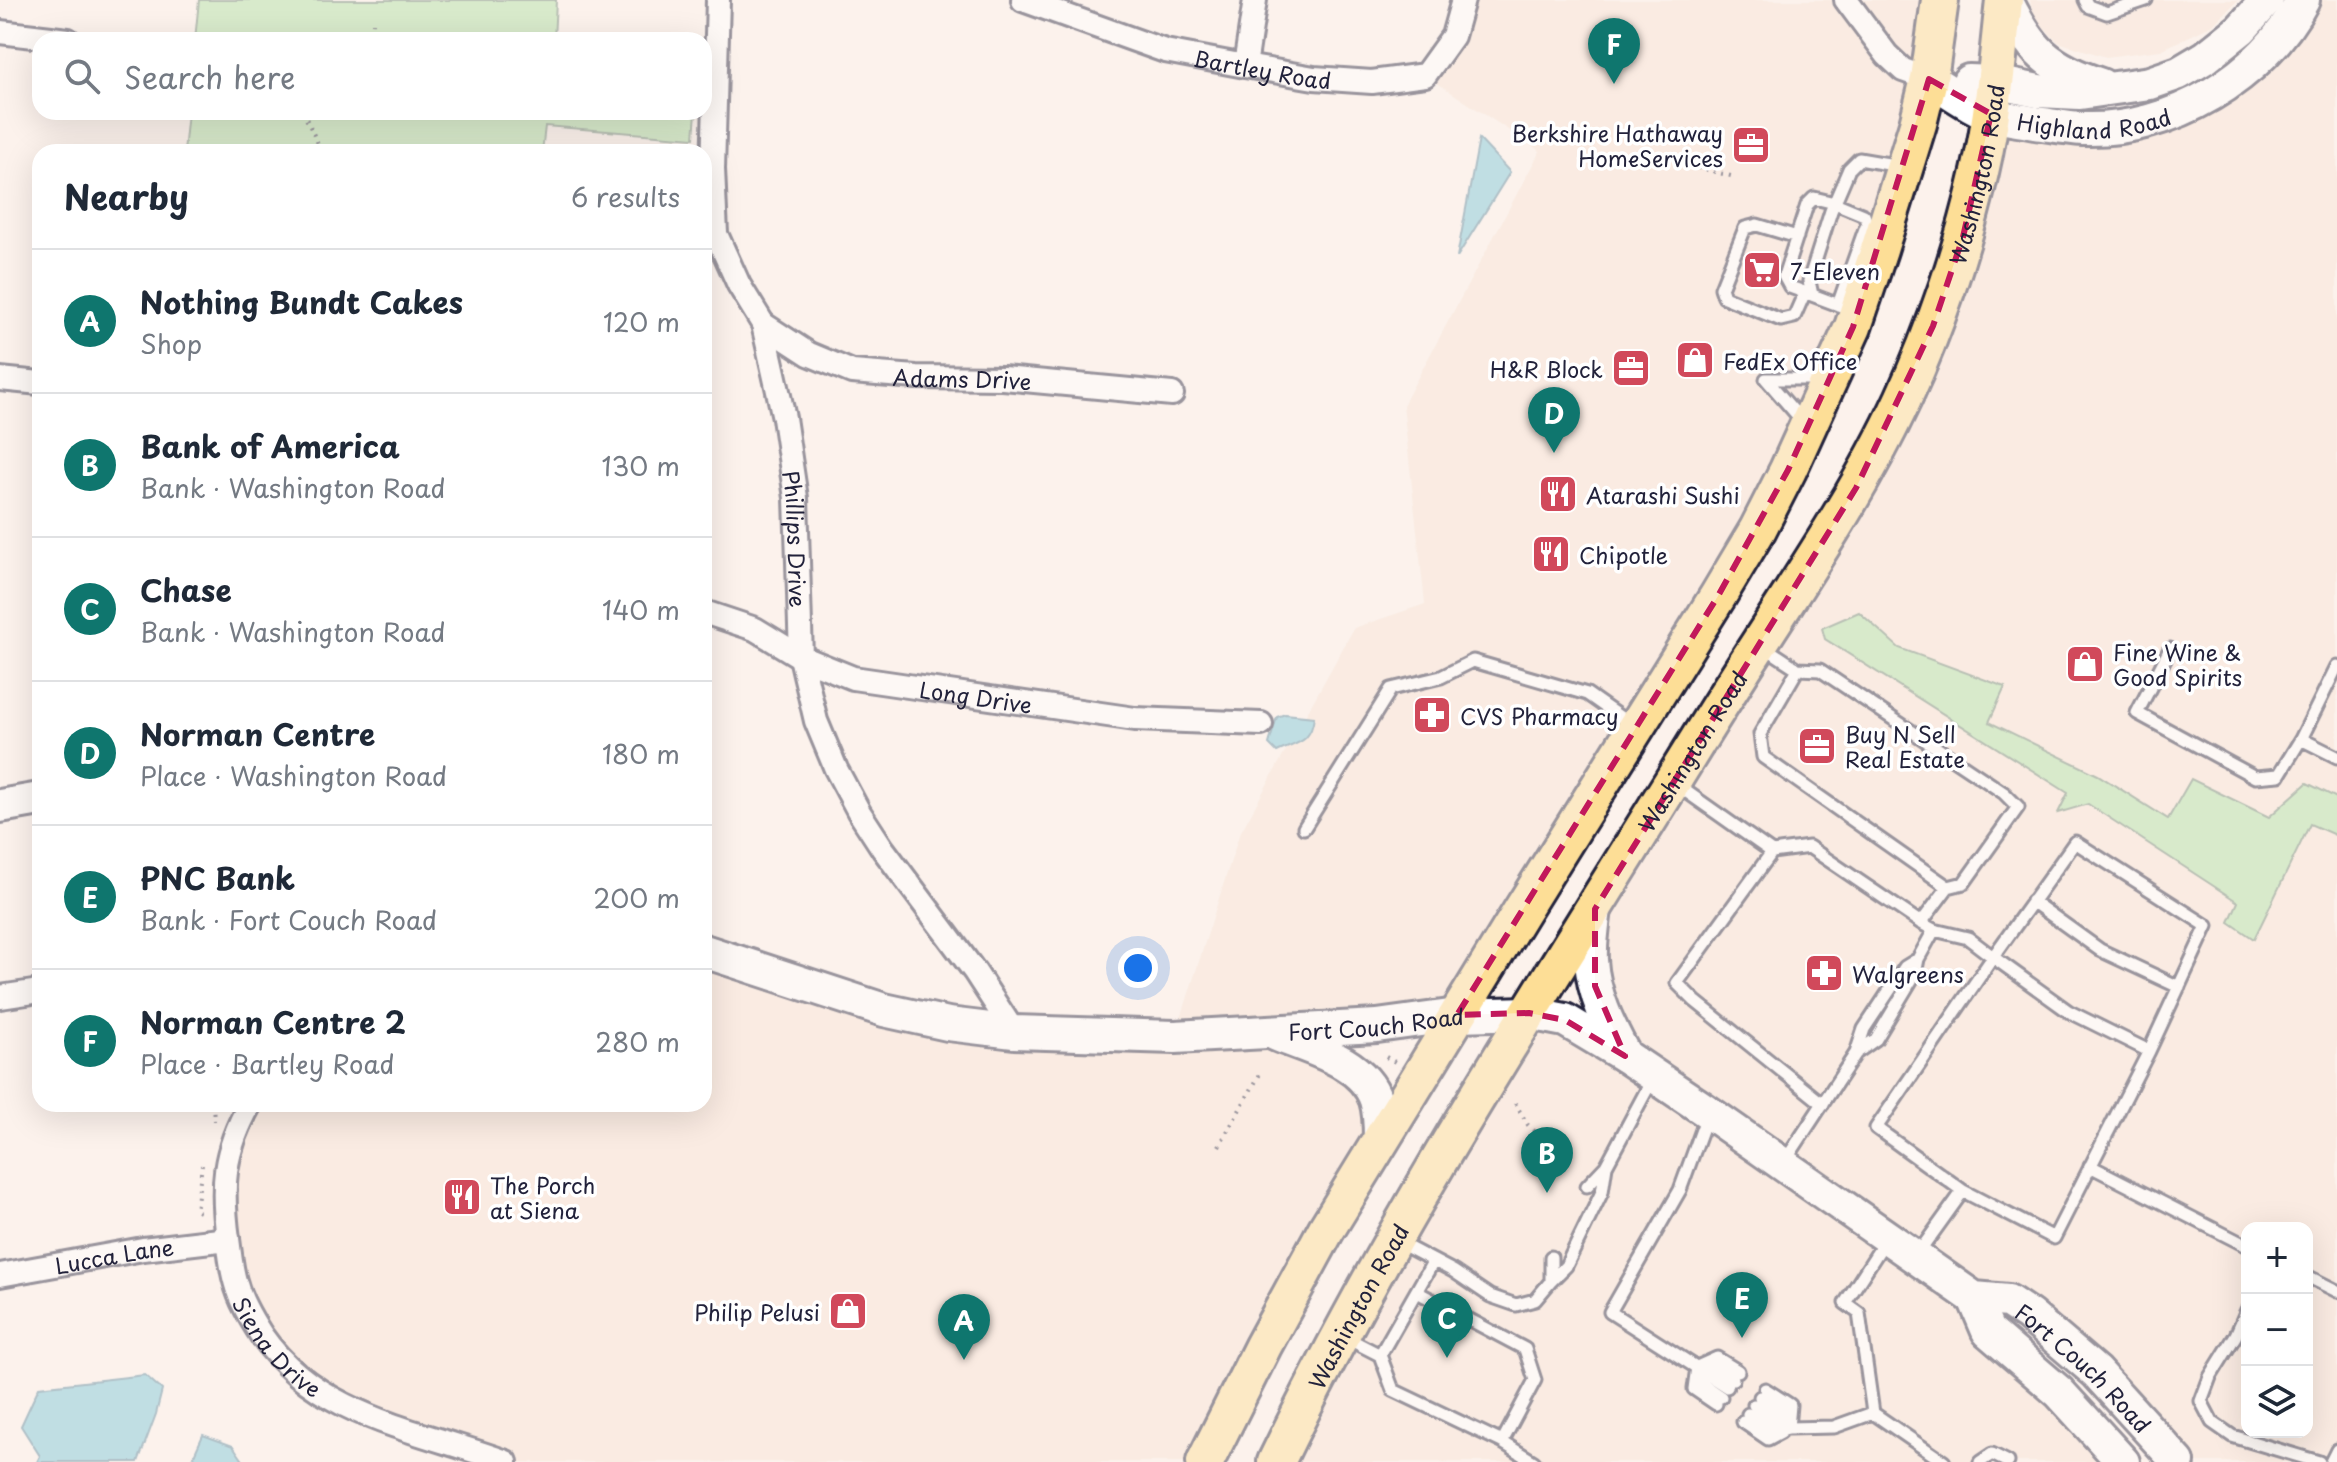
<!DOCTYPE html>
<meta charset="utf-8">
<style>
:root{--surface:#fff;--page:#f2f2f3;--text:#1f2937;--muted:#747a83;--line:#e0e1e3;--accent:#0f766e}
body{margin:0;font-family:"Playpen Sans",sans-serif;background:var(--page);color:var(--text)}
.controls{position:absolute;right:24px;bottom:24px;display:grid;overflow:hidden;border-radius:16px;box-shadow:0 8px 32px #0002}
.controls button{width:72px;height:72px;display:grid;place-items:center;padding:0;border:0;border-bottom:2px solid var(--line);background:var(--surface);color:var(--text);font:40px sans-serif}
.you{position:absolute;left:1138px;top:968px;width:28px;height:28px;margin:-20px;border:6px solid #fff;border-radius:50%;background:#1a73e8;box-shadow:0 0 0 12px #1a73e833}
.badge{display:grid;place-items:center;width:52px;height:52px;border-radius:50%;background:var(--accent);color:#fff;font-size:26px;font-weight:700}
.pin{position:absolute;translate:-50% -66px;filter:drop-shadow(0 2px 4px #0008)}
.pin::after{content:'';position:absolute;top:42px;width:28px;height:24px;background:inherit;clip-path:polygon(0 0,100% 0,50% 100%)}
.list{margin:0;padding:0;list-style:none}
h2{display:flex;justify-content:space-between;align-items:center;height:104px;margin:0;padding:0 32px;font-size:34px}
h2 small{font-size:26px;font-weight:400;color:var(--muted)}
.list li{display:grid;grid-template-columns:52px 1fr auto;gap:24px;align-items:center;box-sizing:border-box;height:144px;padding:0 32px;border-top:2px solid var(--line)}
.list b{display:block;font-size:30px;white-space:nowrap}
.list p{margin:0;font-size:26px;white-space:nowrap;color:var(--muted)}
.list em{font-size:26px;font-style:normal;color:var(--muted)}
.icon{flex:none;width:44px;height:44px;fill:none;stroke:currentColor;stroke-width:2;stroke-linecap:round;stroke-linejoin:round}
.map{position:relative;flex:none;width:2337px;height:1462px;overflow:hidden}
.search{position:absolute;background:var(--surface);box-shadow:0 8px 32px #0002;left:32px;top:32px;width:680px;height:88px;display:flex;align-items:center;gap:20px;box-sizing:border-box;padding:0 28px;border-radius:24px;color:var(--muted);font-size:30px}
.panel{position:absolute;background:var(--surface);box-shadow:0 8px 32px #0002;left:32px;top:144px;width:680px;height:968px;border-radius:24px}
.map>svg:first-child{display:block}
.built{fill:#f8e3d5;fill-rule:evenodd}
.green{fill:#ade1a3;stroke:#68826f;stroke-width:2}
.water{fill:#79c6d8;stroke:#568499;stroke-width:2}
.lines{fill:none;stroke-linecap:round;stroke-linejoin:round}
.lane-casing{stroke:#22223b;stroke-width:17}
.street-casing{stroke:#22223b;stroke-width:28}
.secondary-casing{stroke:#22223b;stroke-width:38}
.primary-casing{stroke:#22223b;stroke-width:42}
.path{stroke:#22223b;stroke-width:4;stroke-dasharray:2 6;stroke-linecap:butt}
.lane{stroke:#fff;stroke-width:11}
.street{stroke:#fff;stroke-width:22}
.secondary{stroke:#fff;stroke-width:32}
.primary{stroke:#fdde96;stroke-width:36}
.marked{fill:none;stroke:#c2185b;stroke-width:6;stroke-dasharray:16 10;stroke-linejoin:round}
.labels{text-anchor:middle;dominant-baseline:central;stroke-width:7;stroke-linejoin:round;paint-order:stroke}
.street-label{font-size:22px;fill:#22223b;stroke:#fff}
.poi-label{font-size:22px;fill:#22223b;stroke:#fff;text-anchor:start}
</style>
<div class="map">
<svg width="2337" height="1462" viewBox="0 0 2337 1462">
<rect width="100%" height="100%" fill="#fcf2ec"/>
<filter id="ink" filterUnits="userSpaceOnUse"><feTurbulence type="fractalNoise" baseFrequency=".0125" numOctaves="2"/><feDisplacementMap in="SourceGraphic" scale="16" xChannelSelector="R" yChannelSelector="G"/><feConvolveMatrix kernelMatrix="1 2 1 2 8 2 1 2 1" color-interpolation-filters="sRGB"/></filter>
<g filter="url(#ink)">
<path class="built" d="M1463,0H1940L1831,379L1457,1015L1272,1033L1347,1065L1379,1115L1205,1462H491L369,1417L268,1344L225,1220L250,1104H704V951L884,1010L1175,1037L1239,835L1354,628L1425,604L1403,405L1540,151L1425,75Z
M2030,0H2238L2213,25L2161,50L2106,57L2058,42L2033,16Z
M2303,0H2337V1462H2178L2096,1372L1975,1298L2123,1462H1276L1529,1013L1624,1055L1592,941L1856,488L1991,114L2171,113ZM2247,1228H2307V1432H2247Z"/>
<path class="green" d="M199,0H556L554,40H195Z
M188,112H696L694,138L545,126L542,152H184Z
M1859,612L1899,648L2005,687L1989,722L2098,775L2168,819L2191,779L2269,817L2307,783L2337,798V836L2310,824L2254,939L2229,922L2238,902L2088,804L2058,813L2068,793L1825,639L1822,628Z"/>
<path class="water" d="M1479,139L1510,172L1457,257Z
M1285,714L1314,717C1311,743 1298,742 1277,752L1269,744L1277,717Z
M145,1375L162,1390L156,1414L138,1462H37L40,1456L21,1426L39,1387Z
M203,1435L233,1446L244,1462H191Z"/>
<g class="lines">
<defs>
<path id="lane" d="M2085,0L2088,6L2107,13L2146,0
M1797,237L1757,225L1745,228L1721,288L1724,297L1781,320L1794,317L1805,292
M1812,295L1790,287L1784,276L1807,205L1814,198L1835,203L1864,215L1867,223L1838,305
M1844,307L1812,295L1809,281L1831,211L1849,169L1859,159L1900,166
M1804,423L1766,379H1822
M1763,646L1798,669L1820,670L2004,793L2018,807L1964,883L1948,887L1763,757L1760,734L1798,669
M2170,649L2137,713L2255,777L2279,775L2301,739L2337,666
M2301,739L2337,757
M1677,785L1772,852L1677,983L1695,1001L1823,1104
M1304,828L1391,689L1441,677L1473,661L1587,694L1631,725
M1772,852L1809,847L1921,923L1934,930L1968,938L1993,957L2075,842L2207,926L2149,1051L2054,1238L1963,1191L1917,1255
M2032,901L2100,950L2179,987
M1921,923L1948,887
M1856,1053L1876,1039L1915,974L1918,959L1934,930
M1707,1116L1680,1190L1610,1312L1727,1387
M1785,1161L1856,1053L1864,1029L1905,967L1918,959
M2090,1166L2247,1246
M1587,1186L1606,1166L1652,1080
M1963,1191L1876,1128L1993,957L2068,1011L2149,1051
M1398,1242L1453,1271L1490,1296L1516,1305L1535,1300L1551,1281V1257
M2307,1276L2337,1291
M1551,1281L1566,1266L1602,1192L1606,1166
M2247,1310L2236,1335L2210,1377L2201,1401L2212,1422L2232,1436L2319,1462
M1345,1337L1380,1355L1393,1390L1502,1442L1535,1380L1525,1349L1417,1292
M1380,1355L1433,1262
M1701,1366L1712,1365L1733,1379
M1697,1367L1694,1389L1716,1404
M1697,1367L1717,1358L1738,1371
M1697,1371L1699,1382L1721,1397
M1765,1389L1790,1405L1788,1428
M1760,1397L1784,1413L1787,1424
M1754,1405L1788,1428
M1873,1413L1944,1462
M1748,1414L1773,1431L1788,1428L1834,1427L1873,1413L1859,1313L1845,1303L1887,1238
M1743,1422L1768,1439L1781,1432
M1502,1442L1534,1462
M1980,1462L1992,1454L2008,1462
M2331,1462L2337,1450"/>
<g id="street">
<path id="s1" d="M718,0L713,169L716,234L739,285L763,324L784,418L796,498L801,657L816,721L836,769L859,812L883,849L975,972L1014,1032"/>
<path id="s2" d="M1023,0L1165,51L1245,66L1314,78L1372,82L1425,75L1453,36L1463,0"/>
<path d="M1846,0L1887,55L1903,70L1929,79"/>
<path d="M0,32L68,40"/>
<path d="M1245,66L1255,0"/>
<path id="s3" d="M763,324L809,354L852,372L916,377L1003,378L1172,394"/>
<path d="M0,379L40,383"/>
<path id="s4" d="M704,612L755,629L801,657L853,678L1135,719L1261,724"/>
<path d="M0,997L40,991"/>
<path id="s5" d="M250,1104C223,1152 221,1186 228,1239C230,1253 231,1267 235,1281C240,1301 251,1319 262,1336C318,1417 419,1430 506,1462"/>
<path id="s6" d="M0,1275L143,1249L228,1239"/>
</g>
<g id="secondary">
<path d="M2006,0C2030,50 2048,68 2101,85"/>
<path id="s7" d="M1929,79C1948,90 1973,109 1993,115C2006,119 2021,120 2035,123C2051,125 2067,128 2083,129C2171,132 2263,77 2303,0"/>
<path d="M1969,81L1995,82L2038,91L2080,93L2150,83L2179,73L2206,57L2241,29L2267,0"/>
<path d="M0,806L40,799"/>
<path d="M1595,909C1593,925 1590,943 1591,960C1593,995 1609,1026 1625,1056"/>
<path id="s8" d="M704,951L884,1010L948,1024L1014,1032L1175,1037L1377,1026L1457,1015L1529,1013L1565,1020L1625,1056L1708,1112L1974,1298L2008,1301L2029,1315L2096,1372L2178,1462"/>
<path d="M1277,1035C1311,1049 1363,1061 1376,1100C1380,1113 1380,1126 1380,1139"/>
<path d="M1974,1298L1988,1331L2059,1392L2123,1462"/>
</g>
<g id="primary">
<path d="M1205,1462L1263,1346L1326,1230L1522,910L1718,596L1758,529L1788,470L1853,327L1879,250L1918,124L1929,79L1940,0"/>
<path id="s9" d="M1276,1462C1390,1226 1534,1005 1672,782C1701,735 1730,688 1760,642C1811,563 1863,485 1903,399C1935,330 1963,247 1980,172C1993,116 1998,58 2004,0"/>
</g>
</defs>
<use href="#lane" class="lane-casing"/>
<use href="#street" class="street-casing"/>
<use href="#secondary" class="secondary-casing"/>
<use href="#primary" class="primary-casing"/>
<path class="path" d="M372,40L373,23
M303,112L322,152
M306,149L320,148
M1659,158L1735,177
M1386,1057L1395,1062
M1515,1103L1528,1125L1548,1145
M213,1104L214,1121
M1219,1146L1260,1074
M199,1212L196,1210L202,1165"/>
<use href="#lane" class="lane"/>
<use href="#street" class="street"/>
<use href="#secondary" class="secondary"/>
<use href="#primary" class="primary"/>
</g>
</g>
<path d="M0 0H2337V1462H0ZM1929,79L1991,114L1963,237L1933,326L1856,488L1595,909V986L1625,1056L1565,1020L1529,1013L1457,1015L1718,596L1788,470L1853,327Z" fill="#fcf2ec" fill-opacity=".55" fill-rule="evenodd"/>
<path class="marked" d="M1929,79L1991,114L1963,237L1933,326L1856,488L1595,909V986L1625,1056L1565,1020L1529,1013L1457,1015L1718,596L1788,470L1853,327Z"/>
<defs>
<symbol id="office-square" viewBox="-11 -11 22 22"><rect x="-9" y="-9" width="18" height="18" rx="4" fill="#d1495b" stroke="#fff"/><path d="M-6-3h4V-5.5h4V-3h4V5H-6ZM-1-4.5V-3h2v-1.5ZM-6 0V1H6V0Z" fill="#fff"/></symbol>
<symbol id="supermarket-square" viewBox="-11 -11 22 22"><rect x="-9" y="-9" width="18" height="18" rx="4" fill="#d1495b" stroke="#fff"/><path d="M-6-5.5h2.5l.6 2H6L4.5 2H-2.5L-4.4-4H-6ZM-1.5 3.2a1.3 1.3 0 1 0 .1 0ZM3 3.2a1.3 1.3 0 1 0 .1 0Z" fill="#fff"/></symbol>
<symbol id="shop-square" viewBox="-11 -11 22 22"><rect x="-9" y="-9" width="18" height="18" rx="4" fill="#d1495b" stroke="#fff"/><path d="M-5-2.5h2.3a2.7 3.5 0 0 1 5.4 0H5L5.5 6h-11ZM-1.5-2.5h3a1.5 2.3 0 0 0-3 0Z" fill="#fff"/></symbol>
<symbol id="restaurant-square" viewBox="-11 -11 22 22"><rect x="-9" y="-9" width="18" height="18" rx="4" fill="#d1495b" stroke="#fff"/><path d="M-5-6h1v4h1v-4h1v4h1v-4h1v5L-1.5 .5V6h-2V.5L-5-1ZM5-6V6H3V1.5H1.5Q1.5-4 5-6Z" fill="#fff"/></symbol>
<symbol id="pharmacy-square" viewBox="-11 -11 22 22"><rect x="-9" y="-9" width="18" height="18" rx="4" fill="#d1495b" stroke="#fff"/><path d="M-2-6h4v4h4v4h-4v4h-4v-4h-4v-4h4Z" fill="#fff"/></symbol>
</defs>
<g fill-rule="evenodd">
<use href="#office-square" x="1729" y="123" width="44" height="44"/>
<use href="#supermarket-square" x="1740" y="248" width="44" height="44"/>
<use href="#shop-square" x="1673" y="338" width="44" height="44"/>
<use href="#office-square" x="1609" y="346" width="44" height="44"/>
<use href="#restaurant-square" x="1536" y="472" width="44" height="44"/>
<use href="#restaurant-square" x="1529" y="532" width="44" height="44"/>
<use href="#shop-square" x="2063" y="642" width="44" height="44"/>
<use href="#pharmacy-square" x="1410" y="693" width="44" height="44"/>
<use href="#office-square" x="1795" y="724" width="44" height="44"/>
<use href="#pharmacy-square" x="1802" y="951" width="44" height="44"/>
<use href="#restaurant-square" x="440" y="1175" width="44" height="44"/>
<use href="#shop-square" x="826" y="1289" width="44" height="44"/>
</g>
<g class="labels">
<g class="street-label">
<text stroke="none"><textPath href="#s2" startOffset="250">Bartley Road</textPath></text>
<text stroke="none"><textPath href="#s7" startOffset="176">Highland Road</textPath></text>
<text stroke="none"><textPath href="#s9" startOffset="1472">Washington Road</textPath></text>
<text stroke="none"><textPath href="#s3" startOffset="212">Adams Drive</textPath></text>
<text stroke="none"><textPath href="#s1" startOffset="554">Phillips Drive</textPath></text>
<text stroke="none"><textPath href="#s4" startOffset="288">Long Drive</textPath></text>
<text stroke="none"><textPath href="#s9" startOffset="824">Washington Road</textPath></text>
<text stroke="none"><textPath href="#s8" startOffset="684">Fort Couch Road</textPath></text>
<text stroke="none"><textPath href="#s6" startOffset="116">Lucca Lane</textPath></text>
<text stroke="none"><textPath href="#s9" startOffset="176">Washington Road</textPath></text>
<text stroke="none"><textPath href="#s5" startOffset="262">Siena Drive</textPath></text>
<text stroke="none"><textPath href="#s8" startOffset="1504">Fort Couch Road</textPath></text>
</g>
<g class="poi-label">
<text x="1723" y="132" text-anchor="end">Berkshire Hathaway<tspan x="1723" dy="25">HomeServices</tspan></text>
<text x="1790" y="270">7-Eleven</text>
<text x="1723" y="360">FedEx Office</text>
<text x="1603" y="368" text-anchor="end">H&amp;R Block</text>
<text x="1586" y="494">Atarashi Sushi</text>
<text x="1579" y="554">Chipotle</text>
<text x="2113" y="651">Fine Wine &amp;<tspan x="2113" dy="25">Good Spirits</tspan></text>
<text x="1460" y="715">CVS Pharmacy</text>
<text x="1845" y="733">Buy N Sell<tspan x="1845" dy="25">Real Estate</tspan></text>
<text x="1852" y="973">Walgreens</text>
<text x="490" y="1184">The Porch<tspan x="490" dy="25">at Siena</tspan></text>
<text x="820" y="1311" text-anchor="end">Philip Pelusi</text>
</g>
</g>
</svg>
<div class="controls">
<button>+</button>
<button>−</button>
<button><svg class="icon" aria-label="layers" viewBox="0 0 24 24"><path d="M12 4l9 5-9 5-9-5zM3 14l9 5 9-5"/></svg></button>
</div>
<div class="you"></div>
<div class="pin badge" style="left:964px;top:1360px">A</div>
<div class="pin badge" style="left:1547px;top:1193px">B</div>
<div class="pin badge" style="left:1447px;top:1358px">C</div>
<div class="pin badge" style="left:1554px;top:453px">D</div>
<div class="pin badge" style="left:1742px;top:1338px">E</div>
<div class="pin badge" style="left:1614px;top:84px">F</div>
<div class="search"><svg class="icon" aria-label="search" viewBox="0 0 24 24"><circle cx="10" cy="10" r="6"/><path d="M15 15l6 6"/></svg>Search here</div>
<section class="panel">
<h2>Nearby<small>6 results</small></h2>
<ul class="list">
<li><span class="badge">A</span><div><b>Nothing Bundt Cakes</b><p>Shop</p></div><em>120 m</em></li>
<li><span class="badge">B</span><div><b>Bank of America</b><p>Bank · Washington Road</p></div><em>130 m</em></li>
<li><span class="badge">C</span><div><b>Chase</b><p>Bank · Washington Road</p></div><em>140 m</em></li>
<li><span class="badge">D</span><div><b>Norman Centre</b><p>Place · Washington Road</p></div><em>180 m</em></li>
<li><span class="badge">E</span><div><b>PNC Bank</b><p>Bank · Fort Couch Road</p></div><em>200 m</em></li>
<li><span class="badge">F</span><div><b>Norman Centre 2</b><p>Place · Bartley Road</p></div><em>280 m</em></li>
</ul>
</section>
</div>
